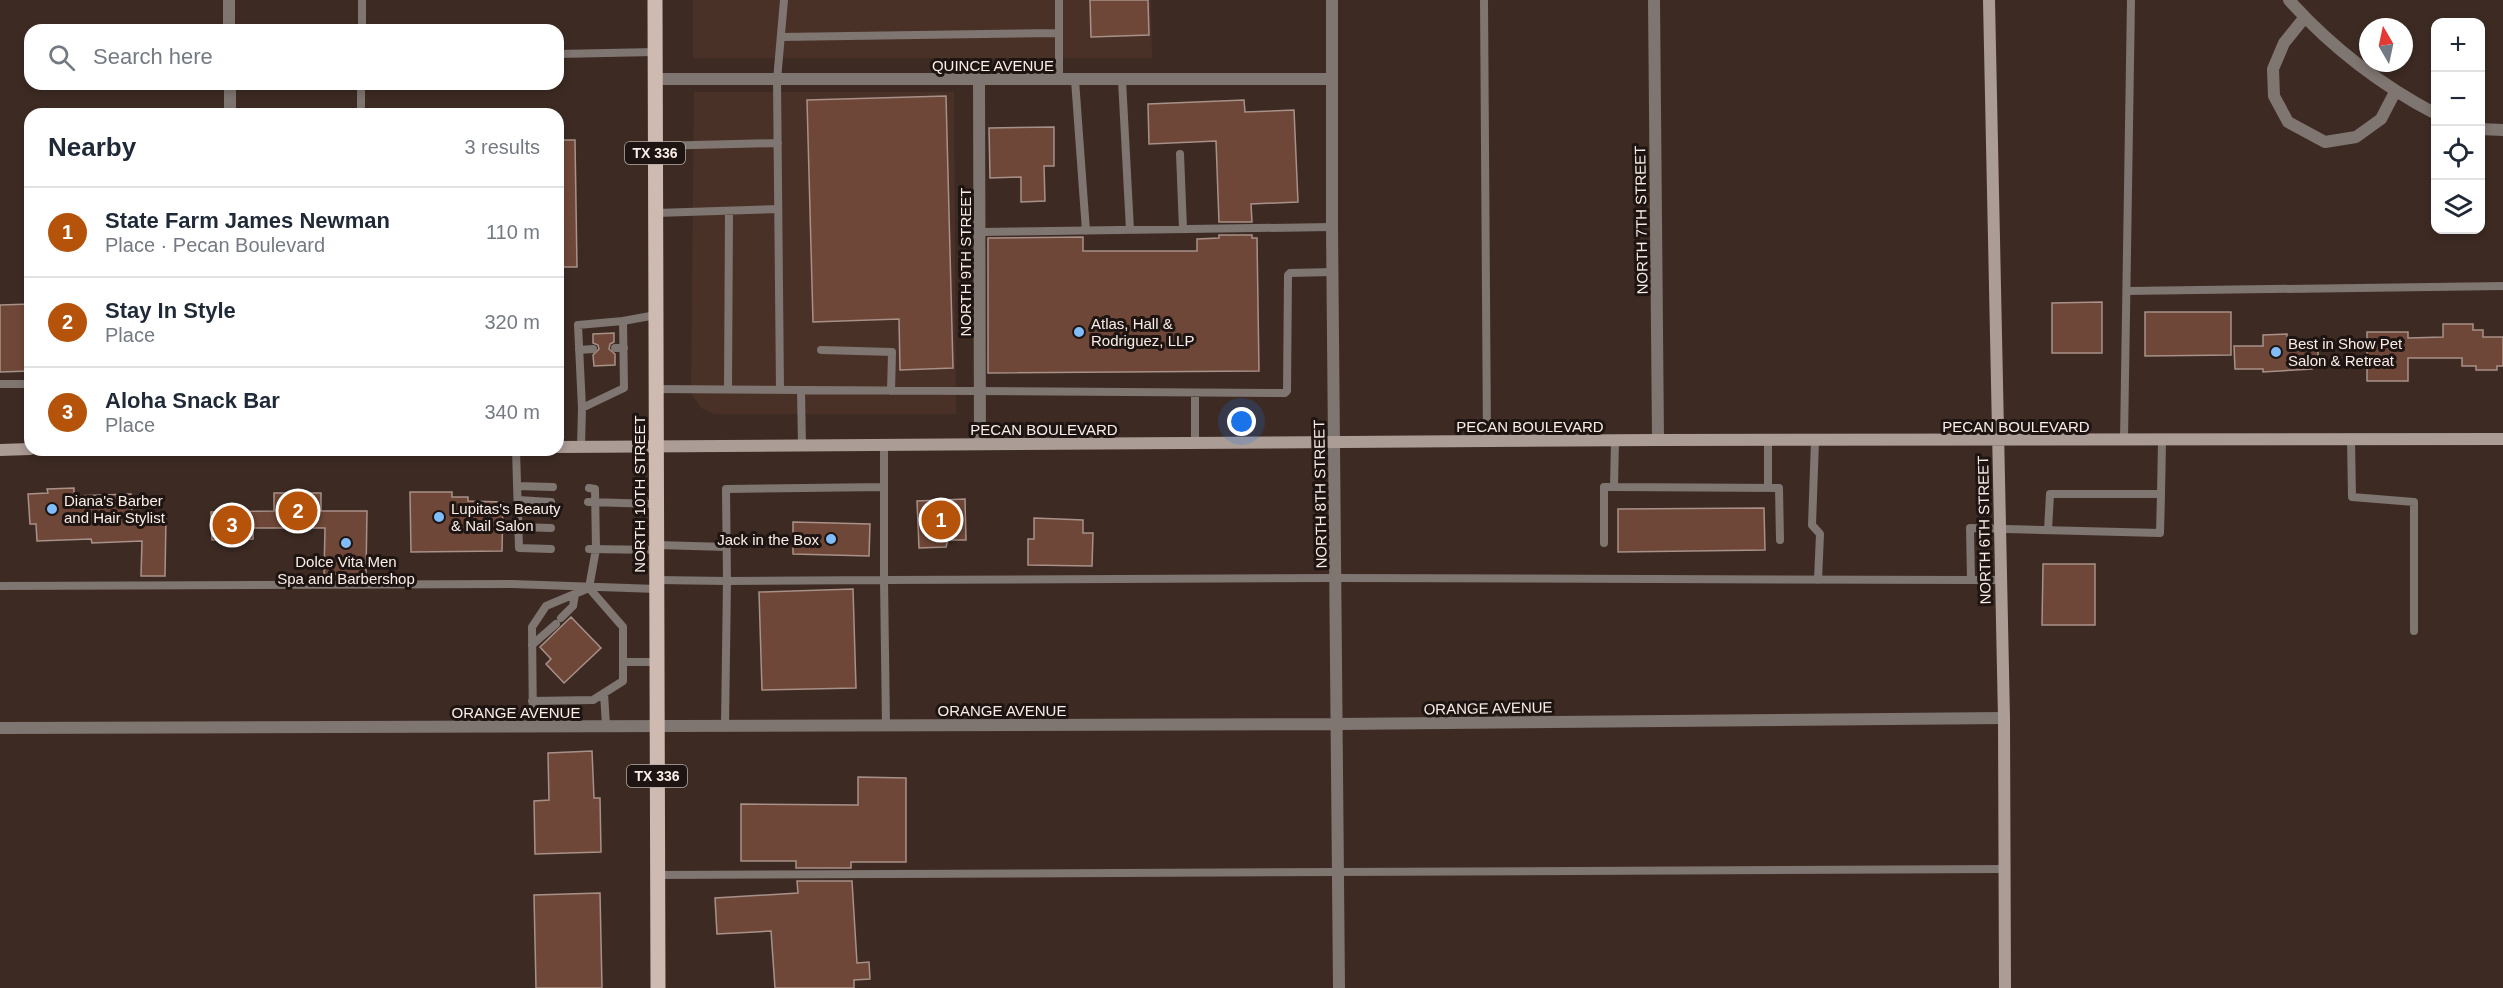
<!DOCTYPE html>
<meta charset="utf-8">
<style>
:root{--surface:#fff;--page:#f6f6f7;--text:#1f2937;--muted:#747a83;--line:#e0e1e3;--accent:#b45309}
body{margin:0;font-family:Helvetica,sans-serif;background:var(--page);color:var(--text)}
.controls{position:absolute;right:18px;top:18px;display:grid;overflow:hidden;border-radius:12px;box-shadow:0 3px 9px #0003}
.controls button{width:54px;height:54px;display:grid;place-items:center;padding:0;border:0;border-bottom:2px solid var(--line);background:var(--surface);color:var(--text);font:30px sans-serif}
.compass{position:absolute;left:2359px;top:18px;width:54px;height:54px;border-radius:50%;background:var(--surface);box-shadow:0 3px 9px #0003;rotate:351deg}
.you{position:absolute;left:1242px;top:422px;width:21px;height:21px;margin:-15px;border:4px solid #fff;border-radius:50%;background:#1a73e8;box-shadow:0 0 0 9px #1a73e833}
.badge{display:grid;place-items:center;width:39px;height:39px;border-radius:50%;background:var(--accent);color:#fff;font-size:20px;font-weight:700}
.pin{position:absolute;translate:-50% -50%;border:3px solid #fff;box-shadow:0 2px 6px #0006}
.list{margin:0;padding:0;list-style:none}
h2{display:flex;justify-content:space-between;align-items:center;height:78px;margin:0;padding:0 24px;font-size:26px}
h2 small{font-size:20px;font-weight:400;color:var(--muted)}
.list li{display:grid;grid-template-columns:39px 1fr auto;gap:18px;align-items:center;box-sizing:border-box;height:90px;padding:0 24px;border-top:2px solid var(--line)}
.list b{display:block;font-size:22px;white-space:nowrap}
.list p{margin:0;font-size:20px;white-space:nowrap;color:var(--muted)}
.list em{font-size:20px;font-style:normal;color:var(--muted)}
.icon{flex:none;width:33px;height:33px;fill:none;stroke:currentColor;stroke-width:2;stroke-linecap:round;stroke-linejoin:round}
.map{position:relative;flex:none;width:2503px;height:988px;overflow:hidden}
.search{position:absolute;background:var(--surface);box-shadow:0 3px 9px #0003;left:24px;top:24px;width:540px;height:66px;display:flex;align-items:center;gap:15px;box-sizing:border-box;padding:0 21px;border-radius:18px;color:var(--muted);font-size:22px}
.panel{position:absolute;background:var(--surface);box-shadow:0 3px 9px #0003;left:24px;top:108px;width:540px;height:348px;border-radius:18px}
.map>svg:first-child{display:block}
.built{fill:#4a3127}
.building{fill:#6f4738;stroke:#a89188;stroke-width:1.5}
.lines{fill:none;stroke-linecap:round;stroke-linejoin:round}
.lane{stroke:#7f7571;stroke-width:8}
.street{stroke:#7f7571;stroke-width:12}
.secondary{stroke:#ac9c96;stroke-width:12}
.primary{stroke:#cfbab2;stroke-width:15}
.poi-dot{fill:#80bdfa;stroke:#1e1512;stroke-width:2}
.labels{text-anchor:middle;dominant-baseline:central;stroke-width:6;stroke-linejoin:round;paint-order:stroke}
.shield{fill:#1e1512;stroke:#b8aca8;stroke-width:1.5}
.shield-label{font-size:14px;font-weight:bold;fill:#faede8}
.street-label{font-size:15px;fill:#faede8;stroke:#1e1512}
.poi-label{font-size:15px;fill:#faede8;stroke:#1e1512;text-anchor:start}
</style>
<div class="map">
<svg width="2503" height="988" viewBox="0 0 2503 988">
<rect width="100%" height="100%" fill="#3d2b23"/>
<path class="built" d="M693,0H1151L1152,58H693Z
M694,92H954L956,414H714L701,408L691,393Z"/>
<path class="building" d="M1090,0H1148L1149,35L1091,37Z
M946,96L953,368L900,370L899,319L813,322L807,100Z
M1244,100L1245,112L1294,110L1298,202L1251,204L1252,222H1219L1216,141L1149,144L1148,104Z
M1054,127V166H1044L1045,201L1021,202V177L990,178L989,128Z
M558,140H575L577,267H558Z
M1219,235H1252V238H1257L1259,371L988,373V238L1083,237V251H1197V239L1219,238Z
M2102,302V353H2052V303Z
M30,304V371L0,372V305Z
M2145,312H2231V355L2145,356Z
M2443,324H2473V330H2483V337H2503V366H2497V370H2476V366H2462V358H2408V381H2367V332H2408V338L2443,337Z
M614,333V342L610,344L609,349L615,354V365L594,366L593,355L599,349L598,345L593,343V334Z
M2287,334V340H2318V357H2312V369L2263,372V369H2235L2234,346H2263V335Z
M74,488V496L131,494L132,517L166,518L165,576H141L142,541L92,543L91,539L37,541L36,524H30L28,494L48,493L47,489Z
M410,492H452V497H468V501L503,502L502,551L411,552Z
M274,493H321V511H367L366,575L324,574L325,528H253V539L212,540L211,512L274,511Z
M965,499L966,540H948L946,547L919,548L917,501Z
M1764,508L1765,550L1618,552V509Z
M1034,518L1083,520V533H1093L1092,566L1028,565V539H1034Z
M793,522L870,524L869,556L793,554Z
M2043,564H2095V625H2042Z
M853,589L856,688L762,690L759,592Z
M571,617L601,648L564,683L546,664L551,659L540,647Z
M592,751L594,798H600L601,852L535,854L534,801L549,800L548,753Z
M858,777L906,778V862H851V868H796V861H741V804L858,805Z
M797,881H852L857,963L869,962L870,979L854,980V988H775L771,931L717,934L715,898L798,893Z
M600,893L602,988H536L534,895Z"/>
<g class="lines">
<path class="lane" d="M1484,0L1487,441
M362,30V0
M781,37L1059,33
M558,54L655,52
M1059,80V0
M1075,80L1086,231
M1122,80L1130,230
M361,114V84
M655,146L778,143
M1180,154L1183,229
M656,213L778,209
M980,232L1332,227
M2127,291L2503,286
M615,348H624
M579,350L593,349
M821,350L892,352L891,391
M0,384H30
M656,389L1285,393L1287,391L1288,275L1290,273L1333,272
M728,389L729,211
M780,390L777,80L784,0
M801,390L802,446
M582,408L578,325L623,321
M2124,440L2131,0
M2351,440L2352,497L2414,502V631
M1815,441L1812,525L1820,534L1818,580
M1195,443V393
M884,445V580L1336,578L1971,580
M581,447L582,408L624,388L623,321L656,315
M516,450L519,548L551,549
M517,486L553,487
M884,487L726,489L727,581L884,580L886,726
M1614,487L1615,441
M1768,488V441
M2161,494L2162,441
M518,500L551,502
M588,502L656,504
M519,527L551,528
M1604,543V487H1614L1779,488L1780,540
M657,545L727,547
M589,549L657,550
M657,580L727,581L725,726
M2001,580H1971L1970,528L2160,533L2161,494H2050L2048,530
M0,586L512,584L657,589
M561,618L573,606L575,594
M532,645L556,624
M623,662H657
M604,693L606,726
M532,701L593,700L623,681V627L589,588
M533,727L532,627L546,606L589,588L596,549L595,489L589,488
M658,875L2005,869"/>
<path class="street" d="M229,0V30
M1332,0V227L1339,988
M1654,0L1658,440
M2289,0C2332,48 2379,84 2436,114
M2305,17L2284,43L2273,69L2274,96L2288,122L2325,142L2356,137L2381,119L2395,92
M655,79H1331
M979,81L980,444
M230,84V114
M2480,129L2503,130
M0,728L1338,724L2004,718"/>
<path class="secondary" d="M1989,0L2004,718L2005,988
M558,447L1658,440L2503,439
M0,450L30,449"/>
<path class="primary" d="M655,0L658,988"/>
</g>
<g class="poi-dot">
<circle cx="1079" cy="332" r="6"/>
<circle cx="2276" cy="352" r="6"/>
<circle cx="52" cy="509" r="6"/>
<circle cx="439" cy="517" r="6"/>
<circle cx="831" cy="539" r="6"/>
<circle cx="346" cy="543" r="6"/>
</g>
<g class="labels">
<g class="shield">
<rect x="625" y="142" width="60" height="22" rx="4.5"/>
<rect x="627" y="765" width="60" height="22" rx="4.5"/>
</g>
<g class="shield-label">
<text x="655" y="153">TX 336</text>
<text x="657" y="776">TX 336</text>
</g>
<g class="street-label">
<text x="993" y="65">QUINCE AVENUE</text>
<text transform="translate(1641 220) rotate(-91)">NORTH 7TH STREET</text>
<text transform="translate(965 262) rotate(-90)">NORTH 9TH STREET</text>
<text x="1530" y="426">PECAN BOULEVARD</text>
<text x="2016" y="426">PECAN BOULEVARD</text>
<text x="1044" y="429">PECAN BOULEVARD</text>
<text transform="translate(639 494) rotate(-90)">NORTH 10TH STREET</text>
<text transform="translate(1320 494) rotate(-91)">NORTH 8TH STREET</text>
<text transform="translate(1984 530) rotate(-91)">NORTH 6TH STREET</text>
<text transform="translate(1488 708) rotate(-1)">ORANGE AVENUE</text>
<text x="1002" y="710">ORANGE AVENUE</text>
<text x="516" y="712">ORANGE AVENUE</text>
</g>
<g class="poi-label">
<text x="1091" y="323">Atlas, Hall &amp;<tspan x="1091" dy="17">Rodriguez, LLP</tspan></text>
<text x="2288" y="343">Best in Show Pet<tspan x="2288" dy="17">Salon &amp; Retreat</tspan></text>
<text x="64" y="500">Diana's Barber<tspan x="64" dy="17">and Hair Stylist</tspan></text>
<text x="451" y="508">Lupitas's Beauty<tspan x="451" dy="17">&amp; Nail Salon</tspan></text>
<text x="819" y="539" text-anchor="end">Jack in the Box</text>
<text x="346" y="561" text-anchor="middle">Dolce Vita Men<tspan x="346" dy="17">Spa and Barbershop</tspan></text>
</g>
</g>
</svg>
<div class="controls">
<button>+</button>
<button>−</button>
<button><svg class="icon" aria-label="locate" viewBox="0 0 24 24"><circle cx="12" cy="12" r="6"/><path d="M12 2v4M12 18v4M2 12h4M18 12h4"/></svg></button>
<button><svg class="icon" aria-label="layers" viewBox="0 0 24 24"><path d="M12 4l9 5-9 5-9-5zM3 14l9 5 9-5"/></svg></button>
</div>
<svg class="compass" viewBox="-18 -18 36 36"><path d="M0-13l5 13h-10z" fill="#e53935"/><path d="M0 13l5-13h-10z" fill="#747a83"/></svg>
<div class="you"></div>
<div class="pin badge" style="left:941px;top:520px">1</div>
<div class="pin badge" style="left:298px;top:511px">2</div>
<div class="pin badge" style="left:232px;top:525px">3</div>
<div class="search"><svg class="icon" aria-label="search" viewBox="0 0 24 24"><circle cx="10" cy="10" r="6"/><path d="M15 15l6 6"/></svg>Search here</div>
<section class="panel">
<h2>Nearby<small>3 results</small></h2>
<ul class="list">
<li><span class="badge">1</span><div><b>State Farm James Newman</b><p>Place · Pecan Boulevard</p></div><em>110 m</em></li>
<li><span class="badge">2</span><div><b>Stay In Style</b><p>Place</p></div><em>320 m</em></li>
<li><span class="badge">3</span><div><b>Aloha Snack Bar</b><p>Place</p></div><em>340 m</em></li>
</ul>
</section>
</div>
